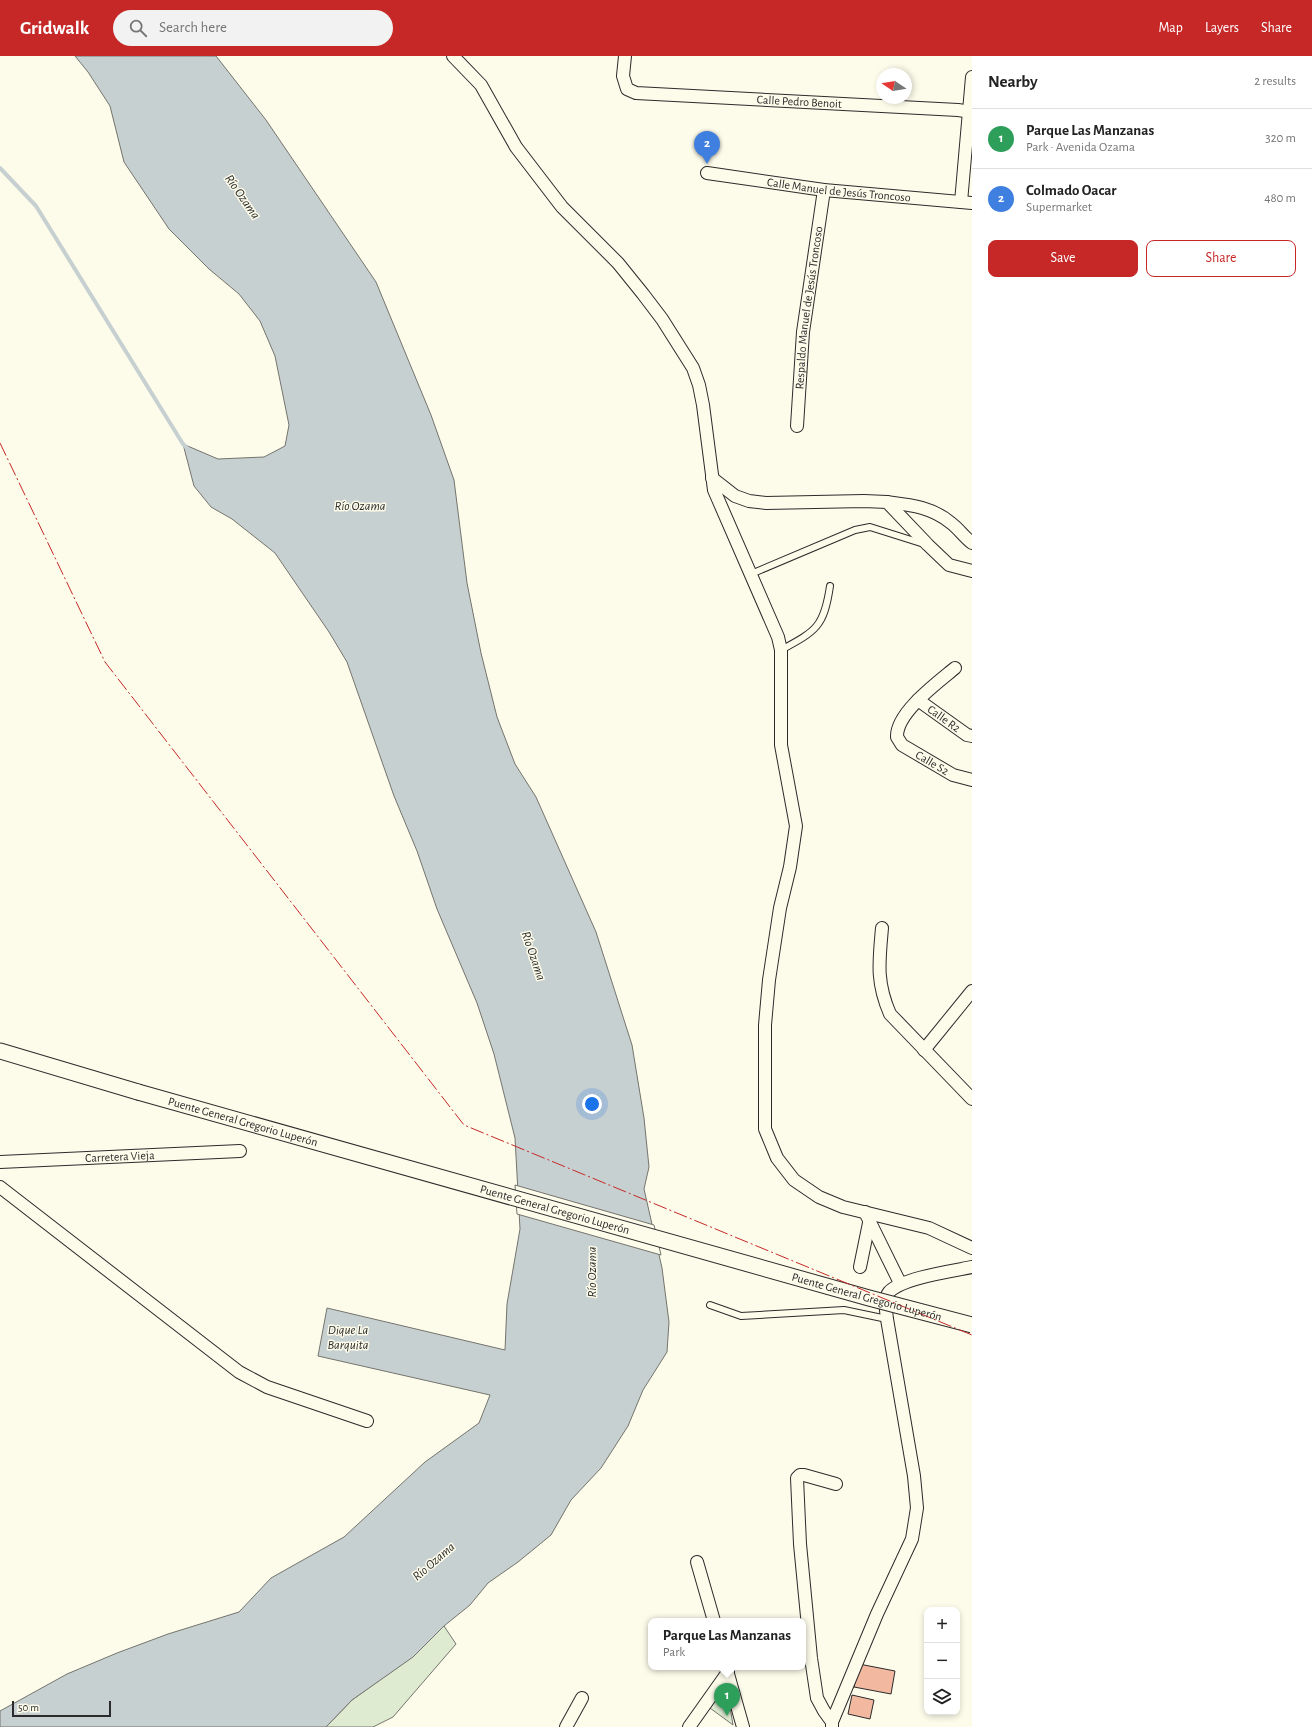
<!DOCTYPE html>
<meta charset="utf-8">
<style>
:root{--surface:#fff;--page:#f2f2f2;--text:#222;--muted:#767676;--line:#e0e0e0;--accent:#c62828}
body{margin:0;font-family:"Alegreya Sans",sans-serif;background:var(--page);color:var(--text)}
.controls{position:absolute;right:12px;bottom:12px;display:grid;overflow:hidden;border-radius:8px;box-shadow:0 2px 6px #0003}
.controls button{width:36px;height:36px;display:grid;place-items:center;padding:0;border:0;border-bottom:1px solid var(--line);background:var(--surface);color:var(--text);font:20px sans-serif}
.compass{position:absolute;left:876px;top:12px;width:36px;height:36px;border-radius:50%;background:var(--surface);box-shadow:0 2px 6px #0003;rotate:282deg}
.scale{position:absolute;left:12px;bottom:10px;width:99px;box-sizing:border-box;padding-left:4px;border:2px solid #2b2b2b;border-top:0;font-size:11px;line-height:14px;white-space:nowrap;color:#2b2b2b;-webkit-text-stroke:3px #fdfbea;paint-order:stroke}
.you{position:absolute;left:592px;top:1048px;width:14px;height:14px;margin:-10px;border:3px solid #fff;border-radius:50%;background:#1a73e8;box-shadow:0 0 0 6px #1a73e833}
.badge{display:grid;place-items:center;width:26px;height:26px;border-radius:50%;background:var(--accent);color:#fff;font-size:13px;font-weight:700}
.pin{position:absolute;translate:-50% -33px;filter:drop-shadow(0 1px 2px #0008)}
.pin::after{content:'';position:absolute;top:21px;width:14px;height:12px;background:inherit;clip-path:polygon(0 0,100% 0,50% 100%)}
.popup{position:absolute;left:648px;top:1562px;width:158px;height:52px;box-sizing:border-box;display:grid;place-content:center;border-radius:8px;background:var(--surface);filter:drop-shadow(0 1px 3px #0005);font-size:13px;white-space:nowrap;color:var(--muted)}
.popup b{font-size:15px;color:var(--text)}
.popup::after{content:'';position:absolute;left:50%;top:100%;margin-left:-8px;border:8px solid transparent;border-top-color:var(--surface)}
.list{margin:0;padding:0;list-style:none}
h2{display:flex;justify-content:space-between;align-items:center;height:52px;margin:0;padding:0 16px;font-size:17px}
h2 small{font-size:13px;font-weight:400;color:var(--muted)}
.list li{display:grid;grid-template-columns:26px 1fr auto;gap:12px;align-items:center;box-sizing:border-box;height:60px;padding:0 16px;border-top:1px solid var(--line)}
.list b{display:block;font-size:15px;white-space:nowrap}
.list p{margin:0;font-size:13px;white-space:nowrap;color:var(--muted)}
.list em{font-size:13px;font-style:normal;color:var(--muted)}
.actions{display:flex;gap:8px;padding:12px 16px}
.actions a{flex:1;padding:9px 0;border:1px solid var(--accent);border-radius:8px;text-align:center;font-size:14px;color:var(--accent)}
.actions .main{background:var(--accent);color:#fff}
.icon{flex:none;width:22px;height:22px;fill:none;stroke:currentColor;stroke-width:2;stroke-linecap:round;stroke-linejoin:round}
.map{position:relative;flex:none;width:972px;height:1671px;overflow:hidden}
header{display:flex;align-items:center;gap:24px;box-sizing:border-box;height:56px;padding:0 20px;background:var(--accent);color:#fff}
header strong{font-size:19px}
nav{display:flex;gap:22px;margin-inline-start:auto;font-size:14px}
.search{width:280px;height:36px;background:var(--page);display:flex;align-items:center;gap:10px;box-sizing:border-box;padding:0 14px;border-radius:22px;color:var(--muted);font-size:15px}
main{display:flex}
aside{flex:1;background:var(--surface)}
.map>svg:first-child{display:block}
.green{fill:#deebd1;stroke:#74746e}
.water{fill:#c7d0d0;stroke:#74746e}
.pier{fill:#fdfbea;stroke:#74746e}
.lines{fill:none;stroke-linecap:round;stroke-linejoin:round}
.stream{stroke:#c7d0d0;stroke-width:4}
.building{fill:#f2b8a0;stroke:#2b2b2b}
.service-casing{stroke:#2b2b2b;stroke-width:8}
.minor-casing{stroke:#2b2b2b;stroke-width:14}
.tertiary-casing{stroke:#2b2b2b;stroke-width:17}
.service{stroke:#fdfbea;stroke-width:6}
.minor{stroke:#fdfbea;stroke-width:12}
.tertiary{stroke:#fdfbea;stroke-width:15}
.tertiary-bridge-casing{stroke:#2b2b2b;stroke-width:17;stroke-linecap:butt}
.tertiary-bridge{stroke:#fdfbea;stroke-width:15}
.power{stroke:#c62828;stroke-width:1;stroke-dasharray:14 3 2 3;stroke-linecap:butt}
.labels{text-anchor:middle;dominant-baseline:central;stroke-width:3;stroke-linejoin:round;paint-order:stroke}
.street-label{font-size:12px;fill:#2b2b2b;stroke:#fdfbea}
.water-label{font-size:13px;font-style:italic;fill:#2b2b2b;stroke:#fdfbea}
</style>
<header>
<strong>Gridwalk</strong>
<div class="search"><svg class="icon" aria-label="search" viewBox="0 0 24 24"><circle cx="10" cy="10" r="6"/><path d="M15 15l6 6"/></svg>Search here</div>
<nav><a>Map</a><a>Layers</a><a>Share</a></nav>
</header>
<main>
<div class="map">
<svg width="972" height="1671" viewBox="0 0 972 1671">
<rect width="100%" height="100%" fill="#fdfbea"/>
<path class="green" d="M444,1570L456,1588L393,1661L373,1671H326L352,1644L413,1600Z
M723,1640L729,1645L733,1669L710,1652L718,1641Z"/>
<path class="water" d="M75,0H216L266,64L376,226L431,359L454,424L467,527L481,597L497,661L515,708L536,741L596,876L632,989L644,1062L649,1111L644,1133L662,1212L669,1266L667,1296L643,1334L628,1370L601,1412L571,1444L551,1479L518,1506L488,1527L470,1549L444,1570L413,1601L352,1644L326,1671H0V1655L67,1618L117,1597L168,1578L239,1556L271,1522L344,1481L425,1406L479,1367L490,1339L318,1300L327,1252L505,1294L507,1248L520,1173L515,1082L494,998L477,947L437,853L417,795L394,740L347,606L329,576L275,497L232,463L211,451L194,430L183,388L218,403L264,401L285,390L289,369L275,300L260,265L239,238L209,213L169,173L124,106L110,50L88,16Z"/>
<path class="pier" d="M515,1129L654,1169L661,1199L517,1158Z"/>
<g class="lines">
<path class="stream" d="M0,112L36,150L183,388L187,392"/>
</g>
<path class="building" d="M859,1608L895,1615L891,1638L854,1631Z
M852,1639L874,1644L870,1663L848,1658Z"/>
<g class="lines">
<defs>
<path id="service" d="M751,518L855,474L870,471L924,488
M781,594C816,575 824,571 830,530
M710,1249L741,1260L844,1254L887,1263"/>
<g id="minor">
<path d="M453,0L481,29L516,91L562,151L618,207L643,238L662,263L693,312L699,329L703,349L714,434L778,581L781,594V689L796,770L790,811L780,852L769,924L765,969V1073L777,1102L794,1124L819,1141L843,1151L929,1172L972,1192"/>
<path id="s1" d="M625,0L623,20L627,33L636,37L958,54L972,56"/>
<path id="s2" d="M707,117L824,134L972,147"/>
<path d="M961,146L972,21"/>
<path id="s3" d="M797,370L803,276L824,134"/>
<path d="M712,422L735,440L749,445L766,447L864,445L887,446L928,489L949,509L972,515"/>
<path d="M887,446C911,449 932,451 951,467C959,473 964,481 972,487"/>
<path id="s4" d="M955,612C937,627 896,657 897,681L902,689L953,719L972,724"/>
<path id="s5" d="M918,644L967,679L972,680"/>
<path d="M882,872C879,906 876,926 890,958L972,1043"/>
<path d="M924,994L972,935"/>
<path id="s6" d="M0,1106L240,1095"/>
<path d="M0,1131L239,1316L267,1331L367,1365"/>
<path d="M865,1156L900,1227"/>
<path d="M860,1211L869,1167"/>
<path d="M697,1506L714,1565"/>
<path d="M726,1611L743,1671"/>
<path d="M832,1666L824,1655L817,1642L811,1602L800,1488L797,1422L800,1419H804L836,1428"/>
<path d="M566,1671L582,1642"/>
<path d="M689,1671L728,1616"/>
<path d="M832,1671V1666L877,1558L912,1483L917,1452L914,1420L887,1263C886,1255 884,1242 889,1236C902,1222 952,1215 972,1211"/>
</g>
<path id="tertiary" d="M0,995L138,1036"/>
</defs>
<use href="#service" class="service-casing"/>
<use href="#minor" class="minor-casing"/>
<use href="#tertiary" class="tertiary-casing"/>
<use href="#service" class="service"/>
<use href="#minor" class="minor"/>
<use href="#tertiary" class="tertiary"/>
<defs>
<g id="tertiary-bridge">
<path id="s7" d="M138,1036L869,1242L972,1269"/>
</g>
</defs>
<use href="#tertiary-bridge" class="tertiary-bridge-casing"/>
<use href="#tertiary-bridge" class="tertiary-bridge"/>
<path class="power" d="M0,387L105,606L464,1069L972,1279"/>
</g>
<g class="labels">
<g class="street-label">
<text stroke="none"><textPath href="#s1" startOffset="207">Calle Pedro Benoit</textPath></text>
<text stroke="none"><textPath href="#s2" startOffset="133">Calle Manuel de Jesús Troncoso</textPath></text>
<text stroke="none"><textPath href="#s3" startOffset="119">Respaldo Manuel de Jesús Troncoso</textPath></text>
<text stroke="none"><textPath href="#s5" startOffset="32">Calle R2</textPath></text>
<text stroke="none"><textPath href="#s4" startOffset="137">Calle S2</textPath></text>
<text stroke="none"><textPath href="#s7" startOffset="109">Puente General Gregorio Luperón</textPath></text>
<text stroke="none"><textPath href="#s6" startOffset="120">Carretera Vieja</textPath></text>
<text stroke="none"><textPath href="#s7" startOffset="433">Puente General Gregorio Luperón</textPath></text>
<text stroke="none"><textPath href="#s7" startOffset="757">Puente General Gregorio Luperón</textPath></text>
</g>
<g class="water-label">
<text transform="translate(242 141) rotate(55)">Río Ozama</text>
<text x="360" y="450">Río Ozama</text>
<text transform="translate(533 900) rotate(71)">Río Ozama</text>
<text transform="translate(592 1216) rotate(-90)">Río Ozama</text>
<text x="348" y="1274">Dique La<tspan x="348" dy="15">Barquita</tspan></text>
<text transform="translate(434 1506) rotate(-41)">Río Ozama</text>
</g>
</g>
</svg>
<div class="controls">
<button>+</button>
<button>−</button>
<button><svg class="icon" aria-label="layers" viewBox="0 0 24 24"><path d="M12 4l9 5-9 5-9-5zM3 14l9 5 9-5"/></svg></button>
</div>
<svg class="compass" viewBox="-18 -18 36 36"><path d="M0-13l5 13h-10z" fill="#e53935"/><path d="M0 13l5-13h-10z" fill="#767676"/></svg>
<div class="scale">50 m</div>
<div class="you"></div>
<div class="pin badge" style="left:727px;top:1660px;background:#2e9e5b">1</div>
<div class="popup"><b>Parque Las Manzanas</b>Park</div>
<div class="pin badge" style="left:707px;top:108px;background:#3f7fe0">2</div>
</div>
<aside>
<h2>Nearby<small>2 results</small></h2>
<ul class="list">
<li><span class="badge" style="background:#2e9e5b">1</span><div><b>Parque Las Manzanas</b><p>Park · Avenida Ozama</p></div><em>320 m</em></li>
<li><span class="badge" style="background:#3f7fe0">2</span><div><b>Colmado Oacar</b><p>Supermarket</p></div><em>480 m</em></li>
</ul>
<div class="actions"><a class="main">Save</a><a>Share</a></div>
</aside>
</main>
